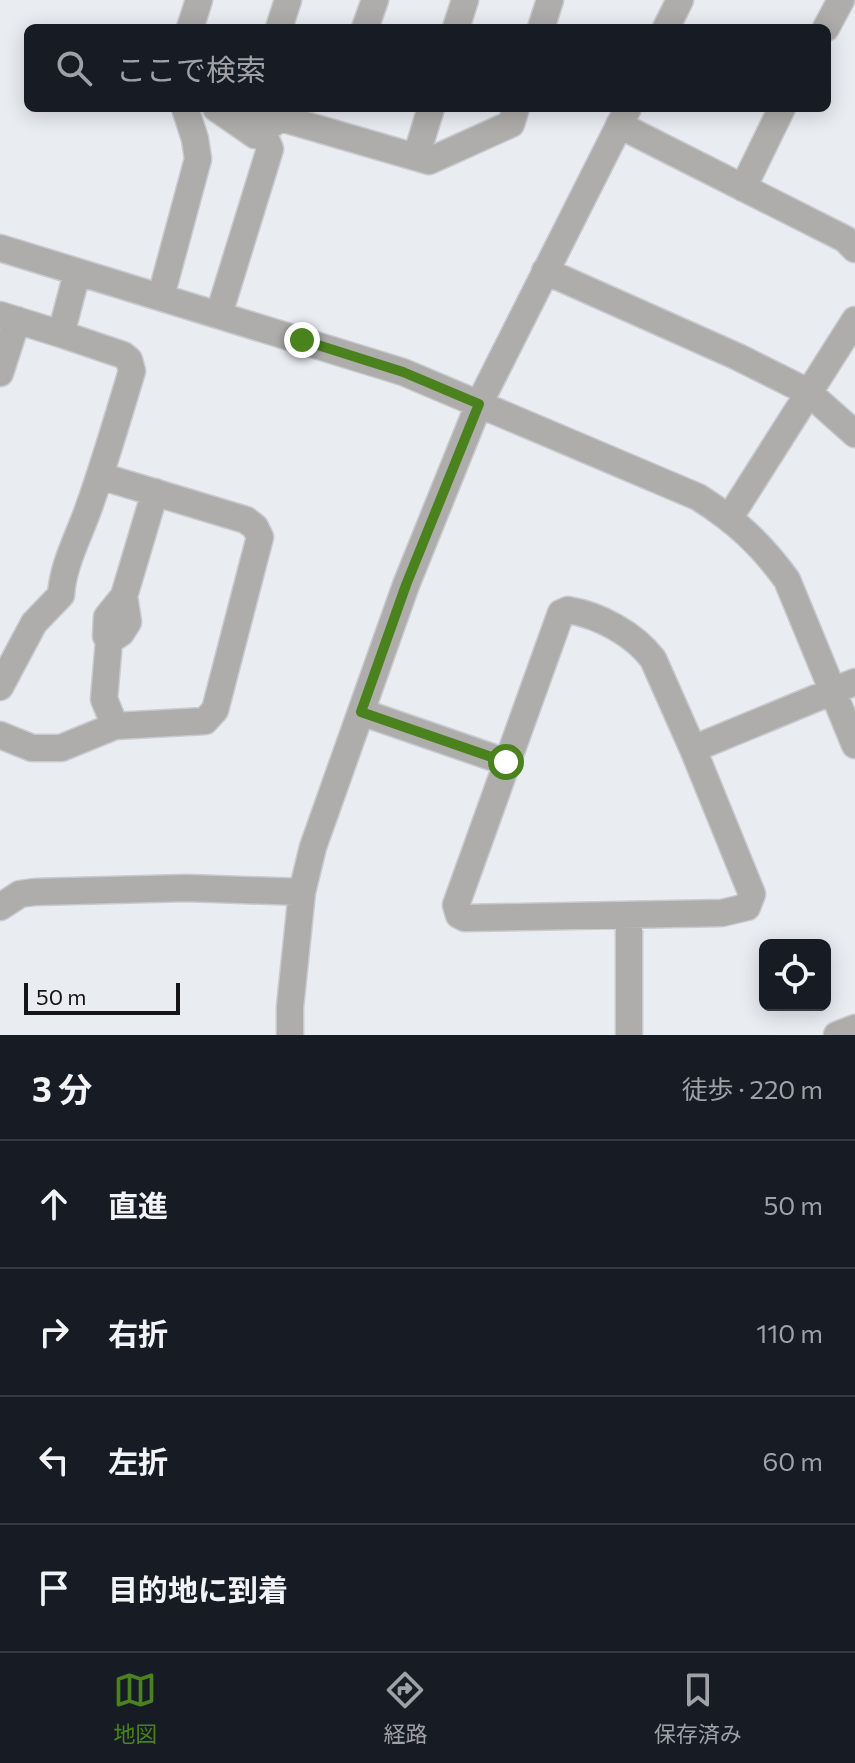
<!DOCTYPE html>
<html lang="ja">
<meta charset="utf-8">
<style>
:root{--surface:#171b24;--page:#20242c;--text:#f1f3f6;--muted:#9ea1a6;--line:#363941;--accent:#4a831e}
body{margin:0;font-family:Commissioner,"Noto Sans JP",sans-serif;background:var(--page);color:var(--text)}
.controls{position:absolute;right:24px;bottom:24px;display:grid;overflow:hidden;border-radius:12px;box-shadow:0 4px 20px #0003}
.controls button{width:72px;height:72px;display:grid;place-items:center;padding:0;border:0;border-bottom:2px solid var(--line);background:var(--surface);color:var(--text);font:40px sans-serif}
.scale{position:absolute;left:24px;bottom:20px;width:156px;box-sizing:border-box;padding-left:8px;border:4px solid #141517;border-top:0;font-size:22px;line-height:28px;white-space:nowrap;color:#141517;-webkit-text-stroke:6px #e9ecf1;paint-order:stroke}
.stop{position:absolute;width:24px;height:24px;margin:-18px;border:6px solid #4a831e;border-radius:50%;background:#fff}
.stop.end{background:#4a831e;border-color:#fff;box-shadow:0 2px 8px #0008}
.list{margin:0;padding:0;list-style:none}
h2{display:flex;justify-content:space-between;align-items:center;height:104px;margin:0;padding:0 32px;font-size:34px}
h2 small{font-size:26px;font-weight:400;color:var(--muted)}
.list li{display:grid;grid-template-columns:52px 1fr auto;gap:24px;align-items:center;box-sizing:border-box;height:128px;padding:0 32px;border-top:2px solid var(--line)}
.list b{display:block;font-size:30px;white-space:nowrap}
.list em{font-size:26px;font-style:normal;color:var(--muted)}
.icon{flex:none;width:44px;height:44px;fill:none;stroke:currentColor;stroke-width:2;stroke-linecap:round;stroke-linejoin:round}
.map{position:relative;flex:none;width:855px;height:1035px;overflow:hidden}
.search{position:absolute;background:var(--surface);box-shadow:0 4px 20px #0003;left:24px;right:24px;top:24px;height:88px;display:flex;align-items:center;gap:20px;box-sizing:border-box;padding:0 28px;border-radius:12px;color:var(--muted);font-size:30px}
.sheet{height:616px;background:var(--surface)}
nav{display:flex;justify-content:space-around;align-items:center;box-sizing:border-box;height:112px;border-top:2px solid var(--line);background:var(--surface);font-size:22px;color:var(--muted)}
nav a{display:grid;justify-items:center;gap:4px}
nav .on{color:var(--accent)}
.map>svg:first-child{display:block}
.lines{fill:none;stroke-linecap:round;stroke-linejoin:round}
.minor-casing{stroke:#c7cace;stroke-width:29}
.minor{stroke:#afacac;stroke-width:26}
.route{stroke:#4a831e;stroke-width:10}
</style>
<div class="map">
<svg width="855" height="1035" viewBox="0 0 855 1035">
<rect width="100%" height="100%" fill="#e9ecf1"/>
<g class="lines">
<defs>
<path id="minor" d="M190,28L199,0
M279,28L288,0
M365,28L375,0
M456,28L465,0
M541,28L550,0
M666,28L680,0
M826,28L841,0
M216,108L255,135L281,118L429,161L511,124L516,108
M619,125L845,239L855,249
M416,157L431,108
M743,188L782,108
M0,248L403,372L698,497C736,521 761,544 787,580L855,745
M545,271L738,357L808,392L855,434
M161,296L198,159L195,139L185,108
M219,314L270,149L262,130L257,108
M0,315L61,334
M0,373L17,320
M730,517L855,320
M568,610C599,615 634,634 653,659L693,749L752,894L747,907L722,913L465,918L459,915L456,905L561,613Z
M109,641L121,633L128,622L124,596
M0,687L34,623L61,595C63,564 79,536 89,507C105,462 118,417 132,371L129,360L123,355L61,334L77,273
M361,712L506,762
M115,726L104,699L109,641L106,636L107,617L124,596L155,492
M0,735L32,748H61L115,726L205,721L215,710L260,537L255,527L246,520L100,476
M693,749L855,682
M0,907L20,894L35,892L187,888L302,892
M290,1035V1007L302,892L313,847L406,585L479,404L628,108
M629,1035V916
M837,1035L855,1028"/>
</defs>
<use href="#minor" class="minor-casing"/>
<use href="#minor" class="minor"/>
</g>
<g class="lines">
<path class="route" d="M302,340L403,372L479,404L406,585L361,712L506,762"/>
</g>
</svg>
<div class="controls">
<button><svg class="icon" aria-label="locate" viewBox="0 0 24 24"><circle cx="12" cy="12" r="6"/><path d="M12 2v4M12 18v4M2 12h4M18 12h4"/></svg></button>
</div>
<div class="scale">50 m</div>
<div class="stop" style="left:506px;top:762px"></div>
<div class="stop end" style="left:302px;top:340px"></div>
<div class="search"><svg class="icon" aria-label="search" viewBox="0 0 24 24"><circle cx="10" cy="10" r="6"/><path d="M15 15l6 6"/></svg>ここで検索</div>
</div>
<section class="sheet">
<h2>3 分<small>徒歩 · 220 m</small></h2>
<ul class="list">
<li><svg class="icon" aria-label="ahead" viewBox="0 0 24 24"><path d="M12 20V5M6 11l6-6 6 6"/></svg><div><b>直進</b></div><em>50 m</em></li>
<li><svg class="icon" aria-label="right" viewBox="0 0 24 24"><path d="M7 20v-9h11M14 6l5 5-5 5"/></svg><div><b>右折</b></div><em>110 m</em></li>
<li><svg class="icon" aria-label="left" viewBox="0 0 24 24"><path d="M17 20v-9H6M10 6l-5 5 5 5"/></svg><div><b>左折</b></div><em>60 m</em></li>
<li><svg class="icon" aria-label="arrive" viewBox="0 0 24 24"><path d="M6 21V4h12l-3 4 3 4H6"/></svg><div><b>目的地に到着</b></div></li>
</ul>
</section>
<nav>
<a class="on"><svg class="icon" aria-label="map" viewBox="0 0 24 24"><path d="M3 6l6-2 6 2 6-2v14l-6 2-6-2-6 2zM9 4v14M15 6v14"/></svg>地図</a>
<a><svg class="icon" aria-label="directions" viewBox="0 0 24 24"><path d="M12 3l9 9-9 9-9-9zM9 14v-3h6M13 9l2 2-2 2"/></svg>経路</a>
<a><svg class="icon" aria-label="saved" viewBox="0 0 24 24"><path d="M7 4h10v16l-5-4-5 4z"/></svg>保存済み</a>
</nav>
